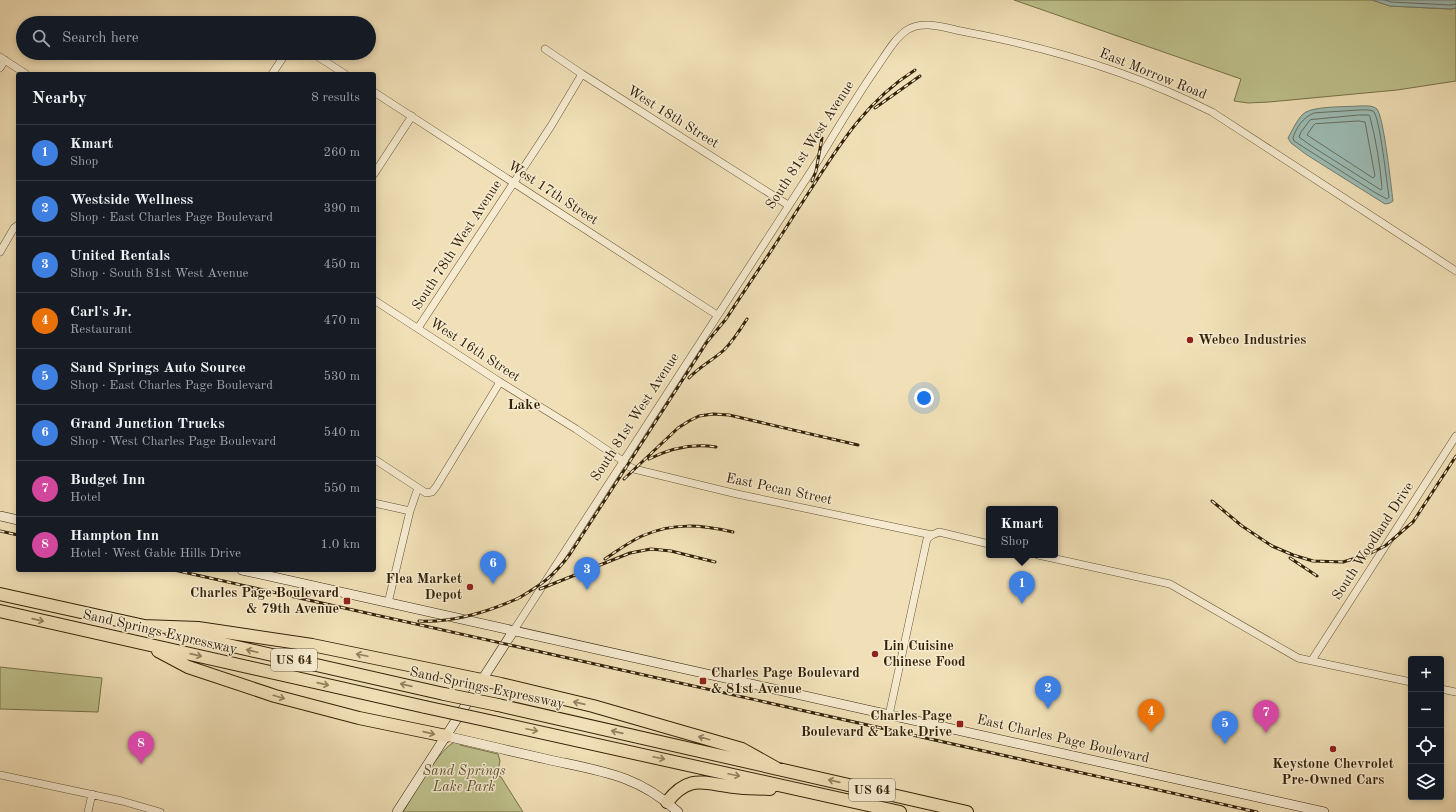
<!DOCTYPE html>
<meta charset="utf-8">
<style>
:root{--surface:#171b24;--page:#242831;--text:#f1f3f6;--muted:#9ea1a6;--line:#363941;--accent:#c59692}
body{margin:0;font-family:"Old Standard TT",serif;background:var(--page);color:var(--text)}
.controls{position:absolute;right:12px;bottom:12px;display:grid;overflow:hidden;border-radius:4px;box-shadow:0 2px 6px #0003}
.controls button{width:36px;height:36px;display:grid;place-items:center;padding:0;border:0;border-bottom:1px solid var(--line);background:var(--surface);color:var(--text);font:20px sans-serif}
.you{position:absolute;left:924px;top:398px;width:14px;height:14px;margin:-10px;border:3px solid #fff;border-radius:50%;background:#1a73e8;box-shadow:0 0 0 6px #1a73e833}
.badge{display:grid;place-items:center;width:26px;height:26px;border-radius:50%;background:var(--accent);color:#fff;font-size:13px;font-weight:700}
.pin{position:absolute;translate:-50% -33px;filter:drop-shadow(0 1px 2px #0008)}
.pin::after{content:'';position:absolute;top:21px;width:14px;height:12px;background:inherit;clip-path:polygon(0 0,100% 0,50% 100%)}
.popup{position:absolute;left:986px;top:506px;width:72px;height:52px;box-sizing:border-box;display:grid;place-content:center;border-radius:4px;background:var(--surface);filter:drop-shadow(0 1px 3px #0005);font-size:13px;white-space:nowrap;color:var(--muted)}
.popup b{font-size:15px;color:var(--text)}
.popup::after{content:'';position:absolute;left:50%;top:100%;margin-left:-8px;border:8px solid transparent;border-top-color:var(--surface)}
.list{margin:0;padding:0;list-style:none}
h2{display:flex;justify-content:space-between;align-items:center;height:52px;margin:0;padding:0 16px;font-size:17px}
h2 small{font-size:13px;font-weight:400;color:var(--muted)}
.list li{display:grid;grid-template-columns:26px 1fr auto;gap:12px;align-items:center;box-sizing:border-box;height:56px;padding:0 16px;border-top:1px solid var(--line)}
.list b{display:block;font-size:15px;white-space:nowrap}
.list p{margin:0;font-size:13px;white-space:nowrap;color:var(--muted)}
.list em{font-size:13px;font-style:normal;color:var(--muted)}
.icon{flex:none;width:22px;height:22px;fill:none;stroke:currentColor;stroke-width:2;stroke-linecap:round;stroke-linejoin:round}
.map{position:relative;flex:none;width:1456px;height:812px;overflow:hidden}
.search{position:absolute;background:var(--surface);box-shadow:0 2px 6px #0003;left:16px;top:16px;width:360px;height:44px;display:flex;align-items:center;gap:10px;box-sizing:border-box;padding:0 14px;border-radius:22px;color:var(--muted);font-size:15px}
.panel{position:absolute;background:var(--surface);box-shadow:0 2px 6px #0003;left:16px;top:72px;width:360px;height:500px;border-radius:4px}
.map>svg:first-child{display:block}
.green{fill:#bec18c;stroke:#78724a}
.water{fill:#9cbcb5;stroke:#727e70}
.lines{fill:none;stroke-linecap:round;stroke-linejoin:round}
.shore{stroke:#686f5e;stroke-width:1}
.street-casing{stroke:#625234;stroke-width:8}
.secondary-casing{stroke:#332208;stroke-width:10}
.highway-casing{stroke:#332208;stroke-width:14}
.street{stroke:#f6ebd0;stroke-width:7}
.secondary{stroke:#f6ebd0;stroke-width:9}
.highway{stroke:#f1e0b7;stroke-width:12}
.rail-casing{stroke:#332208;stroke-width:3}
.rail{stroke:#f6ebd0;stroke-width:1.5;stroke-dasharray:4.5;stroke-linecap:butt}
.highway-bridge-casing{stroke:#332208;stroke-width:14;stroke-linecap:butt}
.highway-bridge{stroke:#f1e0b7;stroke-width:12}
.oneway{stroke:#928160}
.poi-dot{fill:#8f2418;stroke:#f6ebd0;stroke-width:1.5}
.labels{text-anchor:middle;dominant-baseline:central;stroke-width:3;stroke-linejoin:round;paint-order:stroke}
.shield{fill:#f6ebd0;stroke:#6e5e44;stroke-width:1}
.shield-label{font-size:13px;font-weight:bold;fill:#332208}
.street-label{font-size:14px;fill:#332208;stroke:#f6ebd0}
.poi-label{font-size:14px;font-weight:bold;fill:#332208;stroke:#f6ebd0;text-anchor:start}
.park-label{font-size:14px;font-style:italic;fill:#5d5230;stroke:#f6ebd0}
.neighbourhood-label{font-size:15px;font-weight:bold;fill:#332208;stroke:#f6ebd0}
</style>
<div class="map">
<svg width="1456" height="812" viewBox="0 0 1456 812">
<rect width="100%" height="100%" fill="#f1e0b7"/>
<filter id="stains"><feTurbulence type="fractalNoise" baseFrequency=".005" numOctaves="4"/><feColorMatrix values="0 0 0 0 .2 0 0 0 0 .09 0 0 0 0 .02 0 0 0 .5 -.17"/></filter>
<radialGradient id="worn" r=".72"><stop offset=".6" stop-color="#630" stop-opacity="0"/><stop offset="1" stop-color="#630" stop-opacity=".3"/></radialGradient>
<path class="green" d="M1014,0H1372L1390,6L1451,9L1456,8V81L1397,90L1269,102L1248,103L1234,101L1241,79Z
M0,667L102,678L98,712L0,709Z
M455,742L460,743V745L498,754L500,761L497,775L501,777L523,812H403C412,797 440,747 455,742Z"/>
<path class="water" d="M1372,0H1456V8L1451,9L1390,6Z
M1359,106C1365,106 1372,105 1377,109C1384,118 1391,186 1393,201L1390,203L1385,204L1307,155L1291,143L1288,138C1292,131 1299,115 1306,112C1317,106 1346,107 1359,106Z"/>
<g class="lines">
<path class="shore" d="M1385,0L1391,2L1450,5L1456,4
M1359,110C1363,110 1371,109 1374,112C1380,120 1387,184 1389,197L1387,199L1374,192L1294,141L1293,138C1296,128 1303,117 1314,113Z
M1359,115H1369L1370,117C1376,140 1380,164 1382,188L1381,190L1313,147L1299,137L1301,132L1310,120Z
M1359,121L1365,122L1375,176L1373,178L1307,135L1313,126L1315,124Z"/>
<defs>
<path id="street" d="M545,49L582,74L788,205
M312,53L345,74
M0,57L26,74
M0,68L5,60
M272,74L286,53
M374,92L717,315
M374,174L412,116
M0,252L14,228L18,225
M374,300L500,382L576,429L623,461L628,466L634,469L737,494L932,535
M418,328L551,126L582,74
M374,459L426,493L432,492L436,487L500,382
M374,503L410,511
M1038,555L1170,584L1298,658L1411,682
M388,603L410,511L418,488
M514,630L819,159C837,129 855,99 875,70C885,56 894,39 907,30C924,19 948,29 966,32C1051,48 1135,73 1212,112L1456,271
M1312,660L1456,436
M1441,689L1456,692
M889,715L927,539L932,535L939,532L989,544
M0,775L122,801L160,812
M88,812L92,794"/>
<path id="secondary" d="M0,516L18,520
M242,570L1324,812
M446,736C481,744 515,752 550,760C601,771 638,775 678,812
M397,812L514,630"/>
<path id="highway" d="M0,594L149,627
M0,611L425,707
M143,626L198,628L312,645L501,684L593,706L742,749L776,768
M171,632L444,694
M158,651L188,667L275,696L359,718L446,736
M498,705L967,812
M494,722L900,812
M667,802C690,773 704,784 735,787C747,789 758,788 770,789"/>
</defs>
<use href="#street" class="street-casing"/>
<use href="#secondary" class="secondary-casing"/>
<use href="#highway" class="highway-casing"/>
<use href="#street" class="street"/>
<use href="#secondary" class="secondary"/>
<use href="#highway" class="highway"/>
<defs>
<path id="rail" d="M875,108L920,76
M812,181L816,171L822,138
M689,378C699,367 713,360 724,350C733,341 740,330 747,319
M649,459C671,448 692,443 716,447
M624,479L678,428L689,421L699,416L713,414L729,415L858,445
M1212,501L1242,526L1272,546L1293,555L1313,561L1343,562L1369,554L1385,546L1413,522L1456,456
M0,531L18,535
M1290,558L1317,576
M605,559C617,551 629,542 642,536C674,522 701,525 733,532
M174,570L1257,812
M540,589L630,553L651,549L671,551L715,562
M517,599C541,585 553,577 570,554L707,342L726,319C750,282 775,246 798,209C833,156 860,105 915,70
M419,621C453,623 490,611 521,597"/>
</defs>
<use href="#rail" class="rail-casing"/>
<use href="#rail" class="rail"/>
<defs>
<path id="highway-bridge" d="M444,694L498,705
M425,707L494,722"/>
</defs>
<use href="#highway-bridge" class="highway-bridge-casing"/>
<use href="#highway-bridge" class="highway-bridge"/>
</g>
<defs><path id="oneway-shaft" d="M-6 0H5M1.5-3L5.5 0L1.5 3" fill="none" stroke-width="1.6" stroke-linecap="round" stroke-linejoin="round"/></defs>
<g class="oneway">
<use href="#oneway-shaft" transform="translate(38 620) rotate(13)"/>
<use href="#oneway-shaft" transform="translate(252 651) rotate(-167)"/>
<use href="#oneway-shaft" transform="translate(196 655) rotate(13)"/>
<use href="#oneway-shaft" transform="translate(362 655) rotate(-168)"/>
<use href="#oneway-shaft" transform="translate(323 684) rotate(13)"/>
<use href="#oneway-shaft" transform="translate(406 685) rotate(-167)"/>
<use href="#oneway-shaft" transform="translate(279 697) rotate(17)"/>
<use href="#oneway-shaft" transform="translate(579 703) rotate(-167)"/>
<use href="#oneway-shaft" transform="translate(532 730) rotate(12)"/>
<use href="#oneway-shaft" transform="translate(617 732) rotate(-167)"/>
<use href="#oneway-shaft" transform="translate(429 733) rotate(13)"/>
<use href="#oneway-shaft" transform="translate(704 738) rotate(-164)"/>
<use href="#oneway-shaft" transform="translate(659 758) rotate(12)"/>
<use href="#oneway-shaft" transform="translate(734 775) rotate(12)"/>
<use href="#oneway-shaft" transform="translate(834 781) rotate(-167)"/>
</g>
<g class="poi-dot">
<circle cx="1190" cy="340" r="4"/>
<circle cx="470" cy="587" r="4"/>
<rect x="343" y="597" width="8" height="8" rx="2"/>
<circle cx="875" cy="654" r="4"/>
<rect x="699" y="677" width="8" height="8" rx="2"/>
<rect x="956" y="720" width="8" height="8" rx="2"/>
<circle cx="1333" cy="749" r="4"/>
</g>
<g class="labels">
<g class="shield">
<rect x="271" y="649" width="46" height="22" rx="3"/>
<rect x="849" y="779" width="46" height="22" rx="3"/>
</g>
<g class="shield-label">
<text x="294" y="660">US 64</text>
<text x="872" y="790">US 64</text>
</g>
<g class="street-label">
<text transform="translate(1153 74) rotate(22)">East Morrow Road</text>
<text transform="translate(673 117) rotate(32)">West 18th Street</text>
<text transform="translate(810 145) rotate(-57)">South 81st West Avenue</text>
<text transform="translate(553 193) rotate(33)">West 17th Street</text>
<text transform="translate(457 245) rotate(-57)">South 78th West Avenue</text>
<text transform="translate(475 350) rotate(33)">West 16th Street</text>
<text transform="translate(635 417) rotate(-57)">South 81st West Avenue</text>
<text transform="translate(779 489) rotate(12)">East Pecan Street</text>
<text transform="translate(1373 541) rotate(-57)">South Woodland Drive</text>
<text transform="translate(160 632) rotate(13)">Sand Springs Expressway</text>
<text transform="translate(487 688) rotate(12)">Sand Springs Expressway</text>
<text transform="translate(1063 739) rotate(13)">East Charles Page Boulevard</text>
</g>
<g class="poi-label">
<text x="1198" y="340">Webco Industries</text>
<text x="462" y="579" text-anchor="end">Flea Market<tspan x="462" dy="16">Depot</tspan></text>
<text x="339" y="593" text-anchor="end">Charles Page Boulevard<tspan x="339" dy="16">&amp; 79th Avenue</tspan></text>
<text x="883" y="646">Lin Cuisine<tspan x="883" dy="16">Chinese Food</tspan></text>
<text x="711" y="673">Charles Page Boulevard<tspan x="711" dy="16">&amp; 81st Avenue</tspan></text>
<text x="952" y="716" text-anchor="end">Charles Page<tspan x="952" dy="16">Boulevard &amp; Lake Drive</tspan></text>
<text x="1333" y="764" text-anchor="middle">Keystone Chevrolet<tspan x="1333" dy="16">Pre-Owned Cars</tspan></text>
</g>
<g class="park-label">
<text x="464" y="771">Sand Springs<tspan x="464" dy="16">Lake Park</tspan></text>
</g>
<g class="neighbourhood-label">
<text x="524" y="405">Lake</text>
</g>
</g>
<rect width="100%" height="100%" filter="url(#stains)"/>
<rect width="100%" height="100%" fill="url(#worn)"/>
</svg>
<div class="controls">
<button>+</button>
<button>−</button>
<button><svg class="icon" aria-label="locate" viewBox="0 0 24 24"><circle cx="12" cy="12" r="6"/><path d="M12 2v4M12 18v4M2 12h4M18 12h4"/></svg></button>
<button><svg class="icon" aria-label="layers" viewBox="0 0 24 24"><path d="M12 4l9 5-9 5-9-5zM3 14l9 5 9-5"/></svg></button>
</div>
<div class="you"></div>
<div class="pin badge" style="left:1022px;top:604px;background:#3f7fe0">1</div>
<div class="popup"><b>Kmart</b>Shop</div>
<div class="pin badge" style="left:1048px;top:709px;background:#3f7fe0">2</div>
<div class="pin badge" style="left:587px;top:590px;background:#3f7fe0">3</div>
<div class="pin badge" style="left:1151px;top:732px;background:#e8710a">4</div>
<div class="pin badge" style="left:1225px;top:744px;background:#3f7fe0">5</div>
<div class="pin badge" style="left:493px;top:584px;background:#3f7fe0">6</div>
<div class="pin badge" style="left:1266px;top:733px;background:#d1479c">7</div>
<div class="pin badge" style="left:141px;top:764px;background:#d1479c">8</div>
<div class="search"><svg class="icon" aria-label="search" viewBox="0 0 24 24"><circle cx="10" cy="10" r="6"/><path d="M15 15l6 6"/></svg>Search here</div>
<section class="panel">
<h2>Nearby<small>8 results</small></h2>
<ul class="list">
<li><span class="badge" style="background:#3f7fe0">1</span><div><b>Kmart</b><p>Shop</p></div><em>260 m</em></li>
<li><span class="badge" style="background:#3f7fe0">2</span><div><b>Westside Wellness</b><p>Shop · East Charles Page Boulevard</p></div><em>390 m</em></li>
<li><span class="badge" style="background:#3f7fe0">3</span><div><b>United Rentals</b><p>Shop · South 81st West Avenue</p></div><em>450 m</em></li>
<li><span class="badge" style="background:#e8710a">4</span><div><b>Carl's Jr.</b><p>Restaurant</p></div><em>470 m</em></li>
<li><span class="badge" style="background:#3f7fe0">5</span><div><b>Sand Springs Auto Source</b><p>Shop · East Charles Page Boulevard</p></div><em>530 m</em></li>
<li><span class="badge" style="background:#3f7fe0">6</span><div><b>Grand Junction Trucks</b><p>Shop · West Charles Page Boulevard</p></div><em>540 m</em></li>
<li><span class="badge" style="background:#d1479c">7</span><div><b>Budget Inn</b><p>Hotel</p></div><em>550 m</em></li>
<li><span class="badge" style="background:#d1479c">8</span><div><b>Hampton Inn</b><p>Hotel · West Gable Hills Drive</p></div><em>1.0 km</em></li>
</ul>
</section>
</div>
